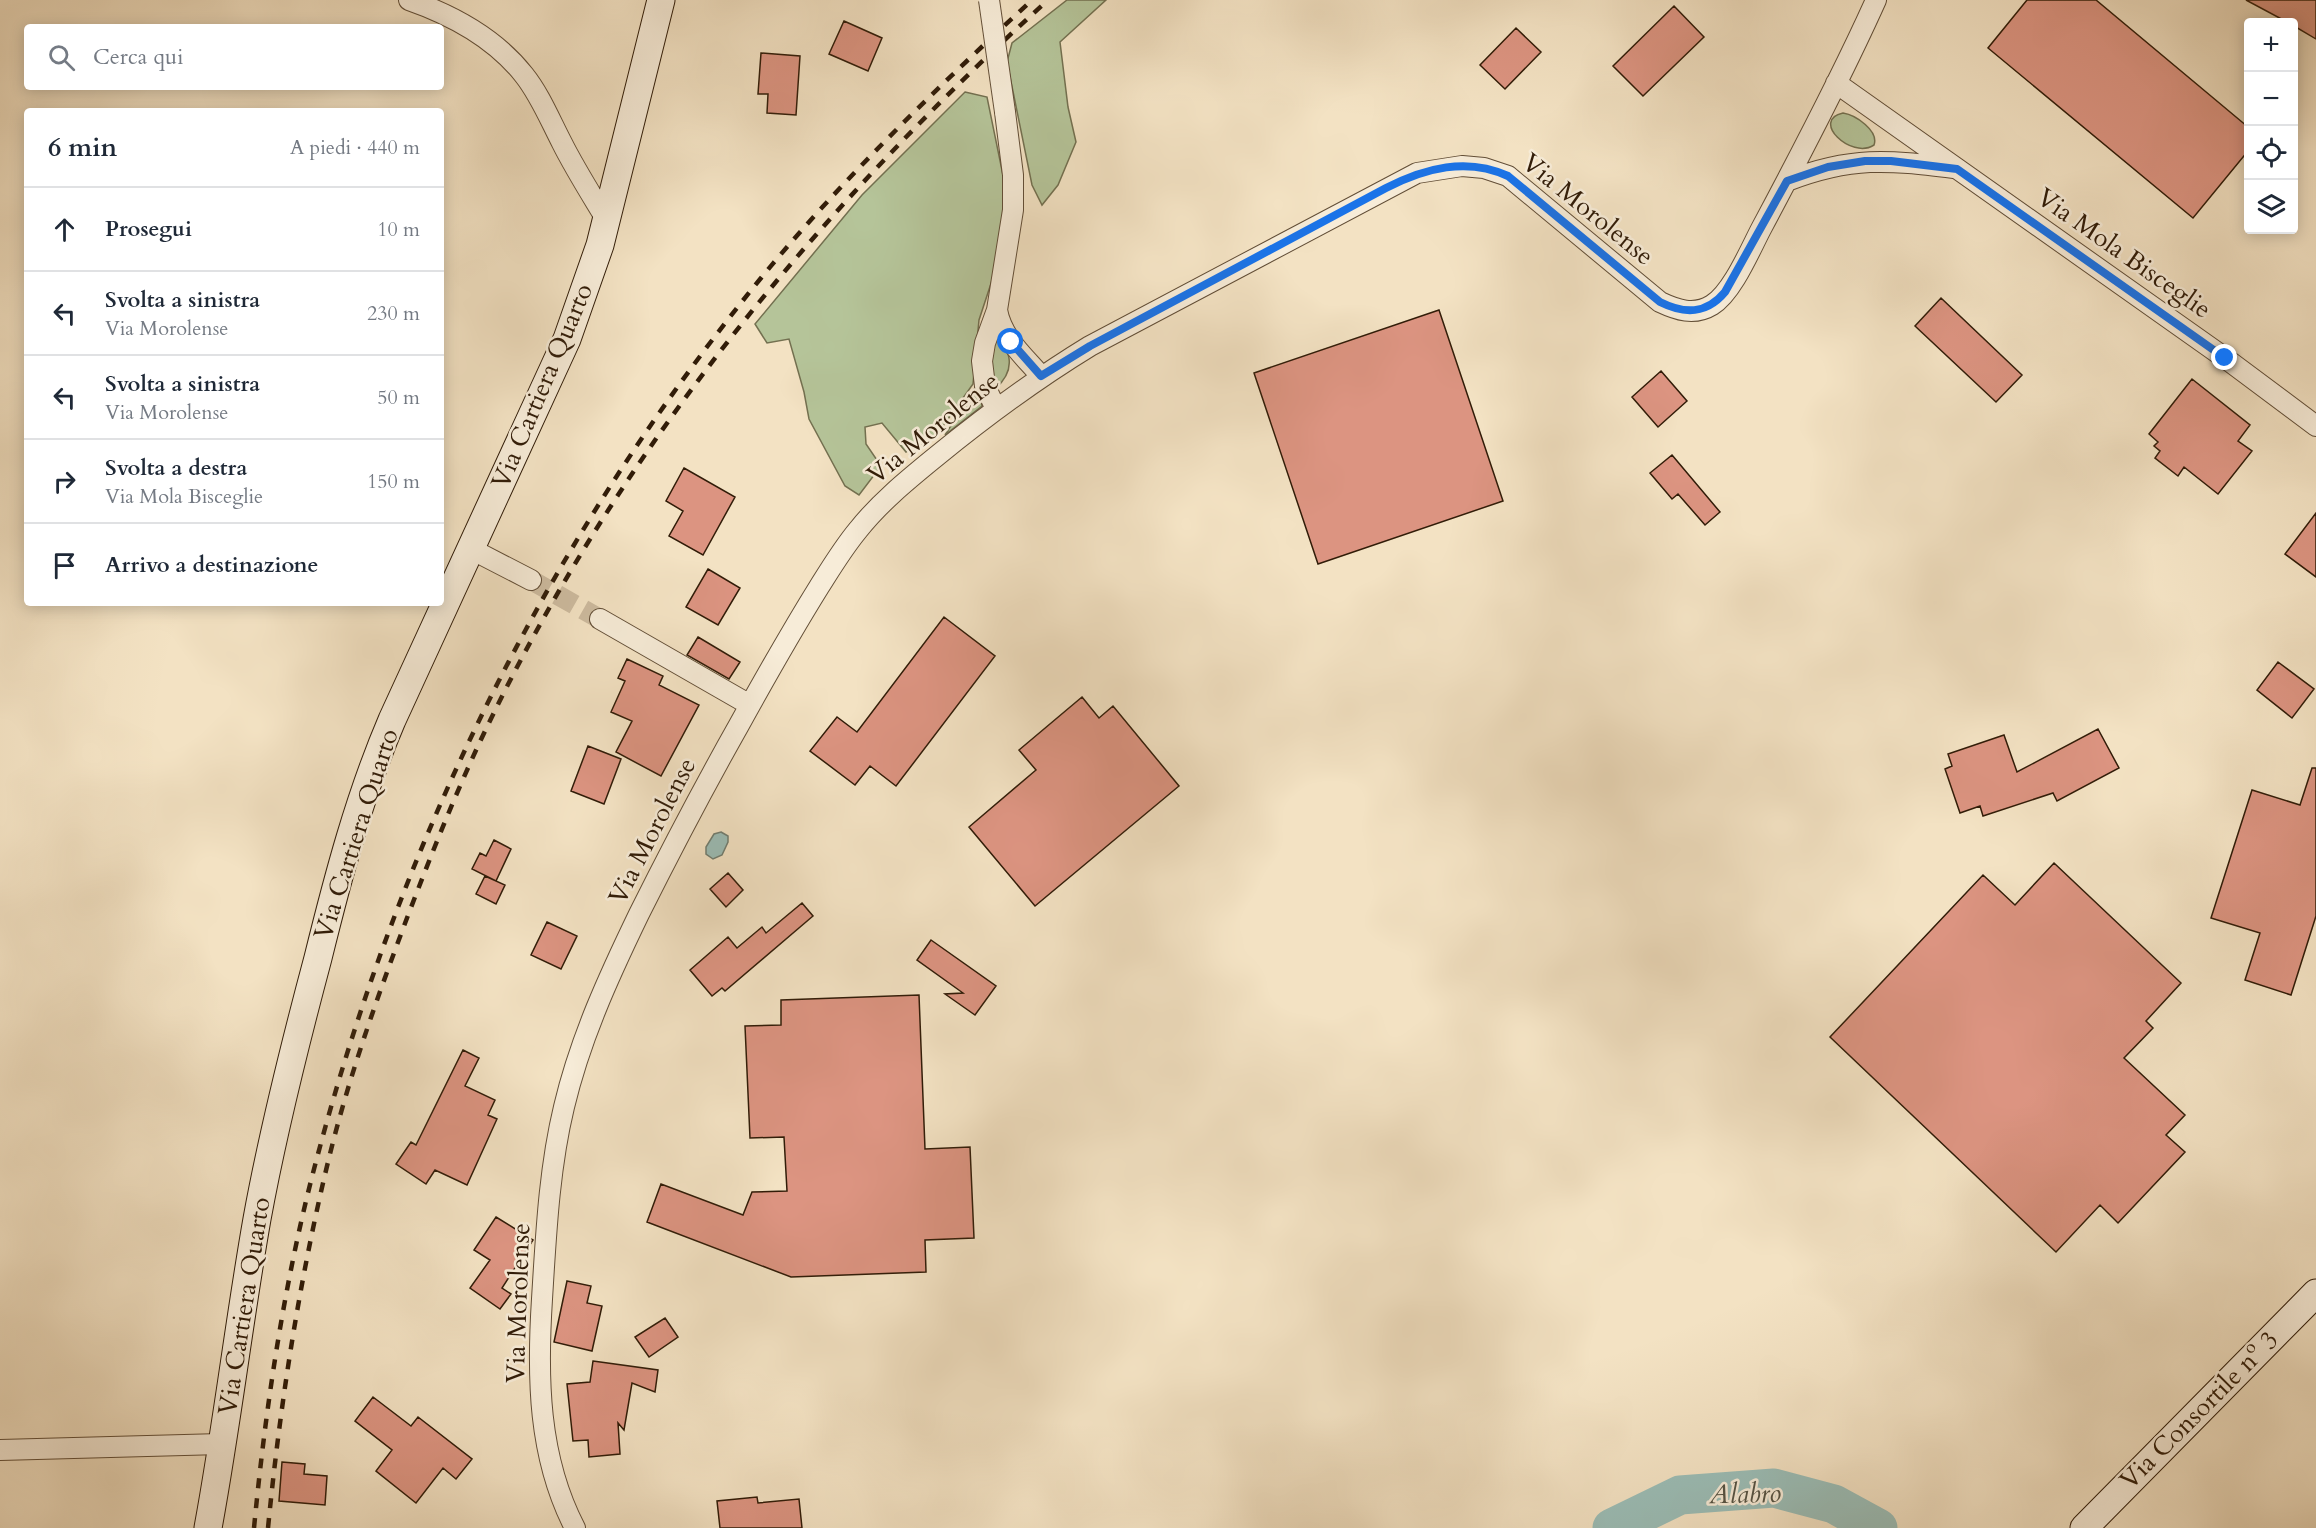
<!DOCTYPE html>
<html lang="it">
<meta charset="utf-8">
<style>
:root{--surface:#fff;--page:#f6f6f7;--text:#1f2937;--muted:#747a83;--line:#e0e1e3}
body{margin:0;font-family:Cardo,serif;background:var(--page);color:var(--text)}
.controls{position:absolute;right:18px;top:18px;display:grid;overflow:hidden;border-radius:6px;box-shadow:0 3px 15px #0003}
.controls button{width:54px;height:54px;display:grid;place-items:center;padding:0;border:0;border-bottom:2px solid var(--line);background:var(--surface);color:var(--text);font:30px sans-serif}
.stop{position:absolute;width:18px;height:18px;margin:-14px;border:4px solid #1a73e8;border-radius:50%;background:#fff}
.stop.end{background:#1a73e8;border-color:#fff;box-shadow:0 2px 6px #0008}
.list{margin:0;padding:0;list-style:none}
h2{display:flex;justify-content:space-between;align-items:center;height:78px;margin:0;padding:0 24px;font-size:26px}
h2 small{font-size:20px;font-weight:400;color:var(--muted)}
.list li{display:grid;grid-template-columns:39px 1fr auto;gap:18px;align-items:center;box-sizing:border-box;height:84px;padding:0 24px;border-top:2px solid var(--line)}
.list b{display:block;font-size:22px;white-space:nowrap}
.list p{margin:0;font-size:20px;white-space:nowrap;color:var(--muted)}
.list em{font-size:20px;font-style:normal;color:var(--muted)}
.icon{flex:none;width:33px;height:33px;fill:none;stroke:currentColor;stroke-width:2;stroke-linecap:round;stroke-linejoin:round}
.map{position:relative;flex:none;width:2316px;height:1528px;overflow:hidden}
.search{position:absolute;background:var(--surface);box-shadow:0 3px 15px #0003;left:24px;top:24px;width:420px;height:66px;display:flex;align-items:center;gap:15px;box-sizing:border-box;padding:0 21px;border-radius:6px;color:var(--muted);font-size:22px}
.panel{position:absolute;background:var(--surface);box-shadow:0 3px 15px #0003;left:24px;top:108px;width:420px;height:498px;border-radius:6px}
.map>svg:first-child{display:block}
.green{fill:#b5c499;stroke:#737050;stroke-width:1.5}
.water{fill:#9bbdb6;stroke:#717d70;stroke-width:1.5}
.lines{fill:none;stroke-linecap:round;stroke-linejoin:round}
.river{stroke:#9bbdb6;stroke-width:39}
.building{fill:#dc9481;stroke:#311c08;stroke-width:1.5}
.street-tunnel{stroke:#ccba9e;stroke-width:20;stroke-dasharray:20 10;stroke-linecap:butt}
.street-casing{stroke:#624e37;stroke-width:22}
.secondary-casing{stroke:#311c08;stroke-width:29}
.street{stroke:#f7ecd8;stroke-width:20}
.secondary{stroke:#f7ecd8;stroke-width:27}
.rail{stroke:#311c08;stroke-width:4.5;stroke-dasharray:10 10;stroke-linecap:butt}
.street-bridge-casing{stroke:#624e37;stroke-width:22;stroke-linecap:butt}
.street-bridge{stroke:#f7ecd8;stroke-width:20}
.route{stroke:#1a73e8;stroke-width:8}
.labels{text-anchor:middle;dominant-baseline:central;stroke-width:5;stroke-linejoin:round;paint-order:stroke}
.street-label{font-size:26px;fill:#311c08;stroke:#f7ecd8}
.water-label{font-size:27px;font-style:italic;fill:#565445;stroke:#f7ecd8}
</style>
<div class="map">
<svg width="2316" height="1528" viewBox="0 0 2316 1528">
<rect width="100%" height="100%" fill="#f3e2c3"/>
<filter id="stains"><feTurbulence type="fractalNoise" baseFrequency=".00333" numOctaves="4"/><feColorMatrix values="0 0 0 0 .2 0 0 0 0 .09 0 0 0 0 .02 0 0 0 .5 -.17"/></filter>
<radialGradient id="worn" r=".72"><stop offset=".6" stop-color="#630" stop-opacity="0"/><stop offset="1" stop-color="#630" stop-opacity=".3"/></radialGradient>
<path class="green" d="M1067,0H1106L1060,42L1068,107L1076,142L1058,185L1042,205L1032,185L1007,62L1012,43Z
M965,92L987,97L1005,185L1002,250L979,320L973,384L936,436L906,452L882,423L865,427L866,444L881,466L859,495L845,486L809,419L804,392L789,339L767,343L755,324L862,195Z
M1843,113C1856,115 1879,131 1874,145C1851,160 1810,120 1843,113Z
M993,327C1009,349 1019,368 995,389L990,380Z
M978,383L982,406L945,435Z"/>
<path class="water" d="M721,832L728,836V842L722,855L713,859L706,854V847L714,834Z"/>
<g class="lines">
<path class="river" d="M1612,1528L1680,1495L1774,1488L1834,1504L1878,1528"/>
</g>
<path class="building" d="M2027,0H2096L2248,127V151L2193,218L1988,48Z
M2246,0H2316V39L2294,26V22H2287Z
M1674,6L1704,37L1643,96L1613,66Z
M844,21L882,38L868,71L829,54Z
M1516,28L1541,52L1505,89L1480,65Z
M761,53L800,56L796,115L767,113L768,94H758Z
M1941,298L2022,375L1996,402L1915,326Z
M1439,310L1503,501L1318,564L1254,373Z
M1661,371L1687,401L1658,427L1632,397Z
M2192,379L2250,425L2238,441L2252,451L2218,494L2184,467L2178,476L2155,458L2160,451L2154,446L2158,442L2149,434Z
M1672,455L1720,512L1705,525L1678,494L1672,499L1650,473Z
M684,468L735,497L703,555L669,536L683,511L666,501Z
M2316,513V577L2285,554Z
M708,569L740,588L718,625L686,607Z
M944,617L995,656L896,786L870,766L855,785L810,751L837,717L857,732Z
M698,637L740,662L729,679L687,655Z
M627,659L663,676L659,685L699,705L661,776L616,752L632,721L611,712L625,681L618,678Z
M2278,662L2314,689L2292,718L2257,690Z
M1082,697L1099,718L1113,706L1179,786L1035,906L969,827L1036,770L1019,750Z
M2098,729L2119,768L2057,801L2053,793L1983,816L1980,806L1960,813L1945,769L1952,766L1948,754L2004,735L2017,772Z
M588,746L621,759L604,804L571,791Z
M2312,768H2316V916L2291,995L2245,980L2260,933L2211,918L2252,790L2300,805Z
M494,840L511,849L496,881L472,869L480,853L486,856Z
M2054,863L2181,983L2146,1021L2153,1028L2124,1058L2185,1115L2166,1135L2185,1152L2118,1223L2100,1205L2056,1252L1830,1037L1983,875L2015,905Z
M728,873L743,890L726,907L710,889Z
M485,876L505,885L496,904L476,894Z
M802,903L813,916L725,991L722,988L712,996L690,970L728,937L737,948L762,927L766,933Z
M547,922L577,936L561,969L531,955Z
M931,940L996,986L975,1015L945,994L963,993L917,960Z
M919,995L925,1149L970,1147L974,1238L925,1240L926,1272L791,1277L647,1222L661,1184L743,1215L752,1192L787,1191L784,1137L750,1138L745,1026L781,1025V1000Z
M463,1050L479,1058L465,1086L495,1100L488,1115L497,1119L467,1185L435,1170L426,1184L396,1164L411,1142L416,1145Z
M496,1217L533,1240L502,1288L511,1294L500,1309L470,1288L490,1260L474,1250Z
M567,1281L591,1286L587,1303L602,1306L592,1351L554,1342Z
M665,1318L678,1337L649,1357L635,1337Z
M593,1361L658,1370L655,1392L632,1383L624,1430L618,1423L620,1454L589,1457L588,1440L573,1441L567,1384L590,1382Z
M373,1397L411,1426L418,1417L472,1459L456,1479L443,1468L416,1503L376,1471L392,1450L355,1421Z
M282,1462L305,1464L304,1474L327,1476L325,1505L279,1501Z
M757,1497L758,1503L799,1499L802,1528H720L717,1501Z"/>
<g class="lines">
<path class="street-tunnel" d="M531,580L600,619"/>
<defs>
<path id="street" d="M409,0C452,15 495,38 524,75C540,95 550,120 562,143C575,169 591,194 606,219
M1836,83L2225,358L2316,426
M1787,181C1852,156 1887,160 1954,168
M997,310C1002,338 1024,356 1041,376
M996,409L985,386L982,361L985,343L997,310L1013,210V175L1005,112
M471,549L531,580
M600,619L750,705
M0,1450L221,1444
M575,1528C538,1457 537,1377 542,1299C546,1235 549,1169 564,1107C580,1039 609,976 639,914C671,850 704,787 739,725C765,678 791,632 819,587C831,568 843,548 858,530C881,501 910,478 938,455C987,415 1036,379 1090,346L1417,173L1462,166L1484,168L1508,176L1660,302C1677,310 1694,316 1712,305C1732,293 1750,250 1761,229C1801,154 1841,78 1876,0"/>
<path id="secondary" d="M208,1528C227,1425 239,1321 257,1219C273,1131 295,1044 318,958C338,877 359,797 392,720L567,339L600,245L661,0
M2084,1528L2316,1293"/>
</defs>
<use href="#street" class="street-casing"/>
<use href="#secondary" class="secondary-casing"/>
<use href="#street" class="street"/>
<use href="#secondary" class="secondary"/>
<path class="rail" d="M254,1528C266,1403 285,1276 318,1154C403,835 552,534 761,278C843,178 937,88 1032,0
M268,1528C280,1405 299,1282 328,1162C348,1079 377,998 407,918C431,855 456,792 485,731C620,449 817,209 1048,0"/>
<defs>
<path id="street-bridge" d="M989,0L1005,112"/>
</defs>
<use href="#street-bridge" class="street-bridge-casing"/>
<use href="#street-bridge" class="street-bridge"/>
</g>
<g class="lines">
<path class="route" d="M1011,342L1041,376L1090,346L1386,188C1425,168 1467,157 1508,176L1660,302C1684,314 1706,315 1725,292L1787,181L1828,167L1865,161H1891L1957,169L2225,358"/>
</g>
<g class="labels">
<g class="street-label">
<text transform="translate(1588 209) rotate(39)">Via Morolense</text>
<text transform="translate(2124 253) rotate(35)">Via Mola Bisceglie</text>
<text transform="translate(542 386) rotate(-67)">Via Cartiera Quarto</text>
<text transform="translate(933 428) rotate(-39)">Via Morolense</text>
<text transform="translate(652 831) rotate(-63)">Via Morolense</text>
<text transform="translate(356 834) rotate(-72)">Via Cartiera Quarto</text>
<text transform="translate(518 1303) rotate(-88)">Via Morolense</text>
<text transform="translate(244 1306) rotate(-81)">Via Cartiera Quarto</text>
<text transform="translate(2199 1410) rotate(-45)">Via Consortile nº 3</text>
</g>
<g class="water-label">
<text transform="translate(1745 1494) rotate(-1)">Alabro</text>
</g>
</g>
<rect width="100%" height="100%" filter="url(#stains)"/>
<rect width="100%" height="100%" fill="url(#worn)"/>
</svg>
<div class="controls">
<button>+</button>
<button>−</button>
<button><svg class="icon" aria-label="locate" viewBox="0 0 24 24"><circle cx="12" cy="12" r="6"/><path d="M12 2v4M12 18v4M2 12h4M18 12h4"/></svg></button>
<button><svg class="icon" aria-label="layers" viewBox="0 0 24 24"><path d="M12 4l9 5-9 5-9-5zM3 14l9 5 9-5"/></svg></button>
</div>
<div class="stop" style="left:1011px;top:342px"></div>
<div class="stop end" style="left:2225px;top:358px"></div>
<div class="search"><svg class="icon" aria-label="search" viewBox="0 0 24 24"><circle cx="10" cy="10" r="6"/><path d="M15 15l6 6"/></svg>Cerca qui</div>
<section class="panel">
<h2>6 min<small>A piedi · 440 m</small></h2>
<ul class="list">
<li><svg class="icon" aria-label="ahead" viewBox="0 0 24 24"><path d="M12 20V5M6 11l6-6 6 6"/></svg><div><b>Prosegui</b></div><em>10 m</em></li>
<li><svg class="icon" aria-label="left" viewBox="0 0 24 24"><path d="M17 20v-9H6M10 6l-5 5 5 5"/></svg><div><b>Svolta a sinistra</b><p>Via Morolense</p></div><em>230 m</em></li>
<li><svg class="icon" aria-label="left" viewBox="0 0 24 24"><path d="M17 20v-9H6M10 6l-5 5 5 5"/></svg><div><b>Svolta a sinistra</b><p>Via Morolense</p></div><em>50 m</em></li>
<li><svg class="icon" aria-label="right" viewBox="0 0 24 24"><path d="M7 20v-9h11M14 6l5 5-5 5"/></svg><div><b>Svolta a destra</b><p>Via Mola Bisceglie</p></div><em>150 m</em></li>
<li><svg class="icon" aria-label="arrive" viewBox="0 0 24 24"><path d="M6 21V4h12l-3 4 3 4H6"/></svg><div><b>Arrivo a destinazione</b></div></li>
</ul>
</section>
</div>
